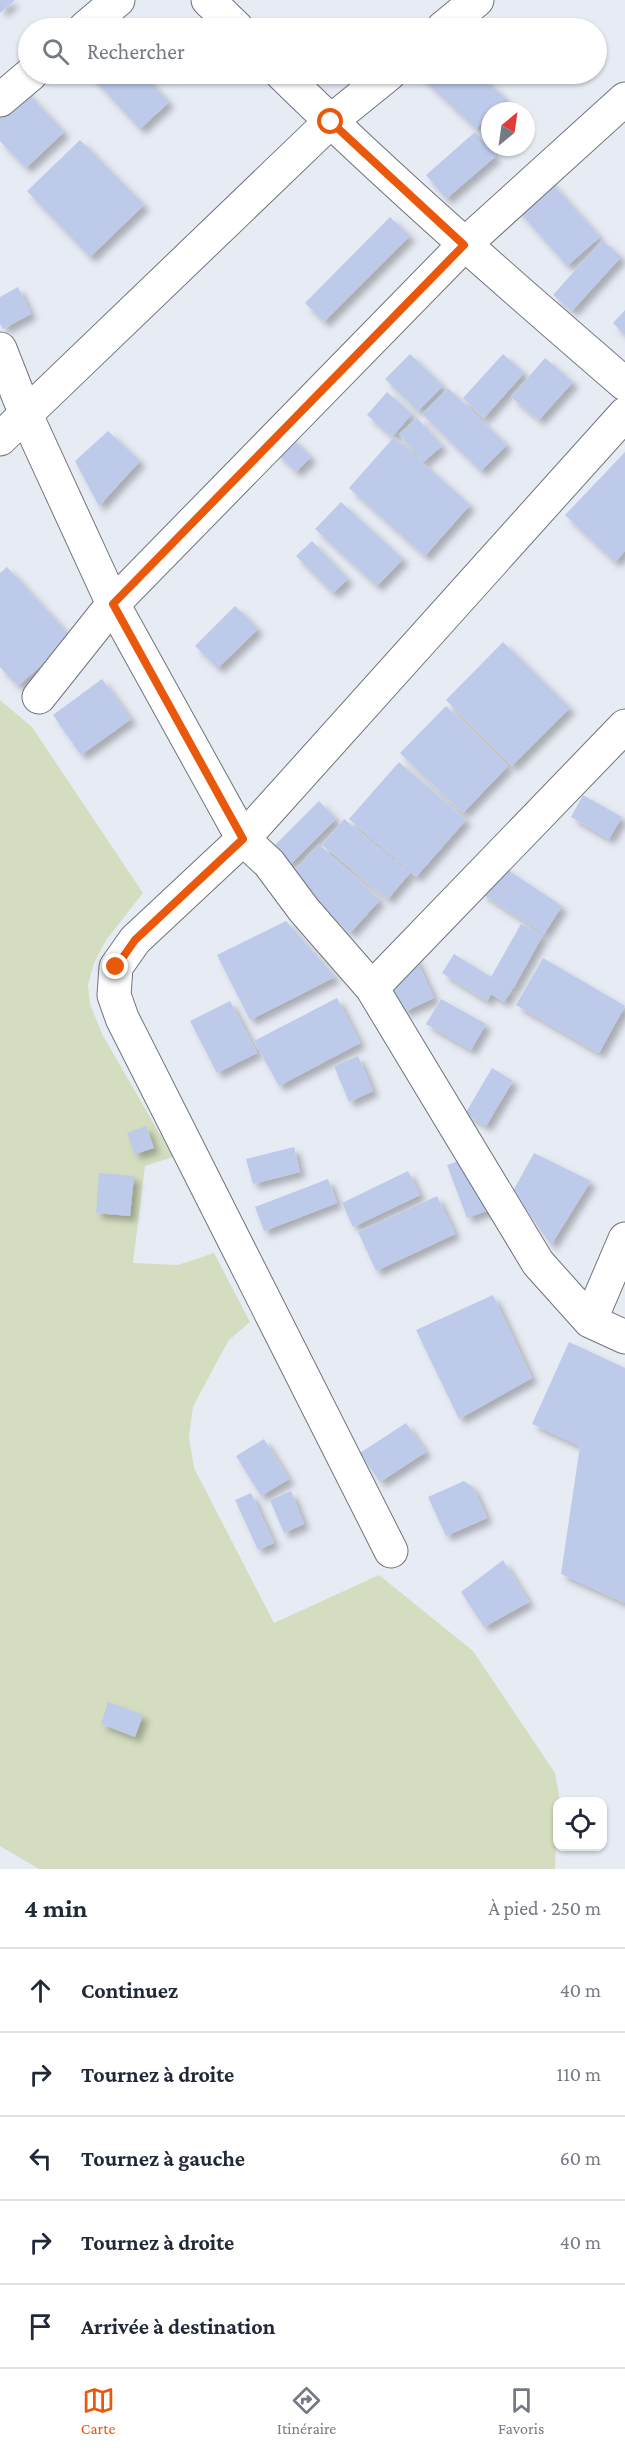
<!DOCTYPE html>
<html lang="fr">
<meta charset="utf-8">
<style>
:root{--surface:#fff;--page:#f2f2f3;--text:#1f2937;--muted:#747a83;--line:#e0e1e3;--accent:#ea580c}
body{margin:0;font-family:"Crimson Pro",serif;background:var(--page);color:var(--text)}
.controls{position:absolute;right:18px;bottom:18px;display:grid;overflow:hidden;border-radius:12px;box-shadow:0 2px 4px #0004}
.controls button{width:54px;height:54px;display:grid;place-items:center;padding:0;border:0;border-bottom:2px solid var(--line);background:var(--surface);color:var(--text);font:30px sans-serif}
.compass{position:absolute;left:481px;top:102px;width:54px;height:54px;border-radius:50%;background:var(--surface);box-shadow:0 2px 4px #0004;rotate:29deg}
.stop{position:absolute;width:18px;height:18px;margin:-14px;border:4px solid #ea580c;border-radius:50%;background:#fff}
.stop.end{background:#ea580c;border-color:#fff;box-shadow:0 2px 6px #0008}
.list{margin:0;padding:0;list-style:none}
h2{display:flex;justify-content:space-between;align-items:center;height:78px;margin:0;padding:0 24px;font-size:26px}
h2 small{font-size:20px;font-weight:400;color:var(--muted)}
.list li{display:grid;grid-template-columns:39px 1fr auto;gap:18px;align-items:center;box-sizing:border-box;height:84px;padding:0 24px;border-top:2px solid var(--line)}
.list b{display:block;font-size:22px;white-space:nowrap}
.list em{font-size:20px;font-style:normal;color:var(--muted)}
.icon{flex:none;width:33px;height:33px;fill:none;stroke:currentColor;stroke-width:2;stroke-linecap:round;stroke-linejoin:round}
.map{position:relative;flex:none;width:625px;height:1869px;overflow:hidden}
.search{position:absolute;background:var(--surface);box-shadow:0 2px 4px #0004;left:18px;right:18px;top:18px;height:66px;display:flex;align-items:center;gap:15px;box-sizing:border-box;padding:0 21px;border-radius:33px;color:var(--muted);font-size:22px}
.sheet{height:498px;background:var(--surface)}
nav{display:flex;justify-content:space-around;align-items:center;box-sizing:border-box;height:84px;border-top:2px solid var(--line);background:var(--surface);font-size:16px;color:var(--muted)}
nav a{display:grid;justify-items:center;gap:3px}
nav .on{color:var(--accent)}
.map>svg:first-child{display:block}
.green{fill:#d4ddc0}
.building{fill:#bdcaea;filter:url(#shadow)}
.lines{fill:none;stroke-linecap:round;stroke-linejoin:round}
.minor-casing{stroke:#70747c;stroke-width:35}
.minor{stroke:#fff;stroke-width:33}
.route{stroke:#ea580c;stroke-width:8}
</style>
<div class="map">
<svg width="625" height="1869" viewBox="0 0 625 1869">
<defs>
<filter id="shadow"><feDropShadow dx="5.5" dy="5.5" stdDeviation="3" flood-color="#0004"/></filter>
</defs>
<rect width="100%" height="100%" fill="#e7ebf4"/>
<path class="green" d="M0,700L32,727L143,893L106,940L94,963L88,985L90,1004L102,1034L173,1157L145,1166L133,1263L178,1265L214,1253L250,1322L229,1340L213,1369L193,1407L189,1437L194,1468L274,1623L379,1575L473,1651L555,1773L560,1801L558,1802L555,1869H39L0,1846Z"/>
<path class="building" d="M0,0H15L0,13Z
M89,74H143L169,102L140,129Z
M418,74H479L506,99L494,111H490V115L476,129Z
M20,85L64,132L26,168L0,141V104Z
M475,132L496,156L446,199L426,175Z
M80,140L144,205L90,257L27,191Z
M546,177L600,237L567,266L514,206Z
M390,217L410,236L324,322L305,303Z
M602,240L621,257L572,311L553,295Z
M18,287L31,314L3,329L0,324V297Z
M625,310V335L613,323Z
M410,354L443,386L418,411L385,379Z
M503,354L524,373L484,418L463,398Z
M545,358L573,382L539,420L511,397Z
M448,388L507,445L481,471L422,414Z
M387,392L412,414L392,437L367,415Z
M417,418L442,446L423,462L399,434Z
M108,431L140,461L99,506L75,461Z
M290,436L311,457L296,472L275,451Z
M394,437L470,505L425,556L349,488Z
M625,452V551L615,562L565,515Z
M341,502L403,559L377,586L315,529Z
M312,541L348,579L333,593L296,556Z
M7,567L72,638L18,686L0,667V573Z
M235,606L258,629L218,668L195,646Z
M503,642L570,708L512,766L446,700Z
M102,679L131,719L81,755L53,715Z
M446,706L508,766L463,813L400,753Z
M399,762L466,820L416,877L349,819Z
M583,795L622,817L609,839L571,817Z
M319,801L336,819L290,865L272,848Z
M344,819L410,873L388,899L322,845Z
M319,844L380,900L350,933L289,876Z
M500,865L562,906L544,934L481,893Z
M286,921L335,977L250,1020L217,955Z
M521,924L543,935L513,989L496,980L512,990L504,1002L491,994L487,1001L442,973L454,954L491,977Z
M414,955L434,998L404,1012L388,980Z
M543,958L625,1006L599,1053L516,1005Z
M337,998L360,1043L279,1086L254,1041Z
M441,999L486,1024L471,1050L426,1024Z
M230,1001L257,1053L217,1073L190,1021Z
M358,1056L373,1091L349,1102L334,1066Z
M492,1068L513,1081L486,1126L465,1114Z
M146,1126L154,1148L135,1154L127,1133Z
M294,1147L300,1172L253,1184L246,1159Z
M534,1153L591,1181L551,1245L513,1191Z
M469,1157L489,1210L467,1218L447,1165Z
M408,1171L420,1195L353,1227L342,1203Z
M99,1173L134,1176L130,1216L96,1213Z
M328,1179L337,1203L264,1231L255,1207Z
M437,1196L455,1234L376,1271L358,1232Z
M493,1295L532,1378L459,1419L416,1330Z
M569,1342L625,1368V1603L561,1574L580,1446L532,1424Z
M406,1423L426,1452L380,1482L360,1453Z
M264,1439L289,1479L261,1496L236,1456Z
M464,1481L473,1487L487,1518L446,1536L428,1497Z
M291,1491L304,1524L284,1533L270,1500Z
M251,1493L274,1543L258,1550L235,1500Z
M503,1560L529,1602L484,1627L461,1592Z
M108,1702L143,1715L135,1737L101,1724Z"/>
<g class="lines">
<defs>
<path id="minor" d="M208,0L237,28
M85,28L118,0
M443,28L477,0
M282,74C392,182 508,283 625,384
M0,100L31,74
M0,349L26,415L113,604L243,839L269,863L304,910L372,988L538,1263L590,1321L625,1337
M0,439L331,121L389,74
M39,697L113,604L464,245L625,99
M372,988L625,726
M590,1321L625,1239
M391,1551L122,1018L114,995L116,967L135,940L243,839L625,414"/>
</defs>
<use href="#minor" class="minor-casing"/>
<use href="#minor" class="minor"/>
</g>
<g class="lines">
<path class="route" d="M116,967L135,940L243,839L113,604L464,245L331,122"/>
</g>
</svg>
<div class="controls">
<button><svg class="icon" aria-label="locate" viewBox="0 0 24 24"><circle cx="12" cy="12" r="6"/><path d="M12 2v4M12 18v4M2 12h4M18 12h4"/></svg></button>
</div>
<svg class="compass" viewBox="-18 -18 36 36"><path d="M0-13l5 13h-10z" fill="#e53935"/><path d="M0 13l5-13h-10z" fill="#747a83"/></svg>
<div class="stop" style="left:331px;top:122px"></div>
<div class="stop end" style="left:116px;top:967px"></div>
<div class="search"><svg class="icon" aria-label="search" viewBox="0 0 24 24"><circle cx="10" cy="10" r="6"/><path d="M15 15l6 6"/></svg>Rechercher</div>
</div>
<section class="sheet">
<h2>4 min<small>À pied · 250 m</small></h2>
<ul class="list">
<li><svg class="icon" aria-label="ahead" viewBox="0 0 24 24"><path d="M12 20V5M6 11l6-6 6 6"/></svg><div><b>Continuez</b></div><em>40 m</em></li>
<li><svg class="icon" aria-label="right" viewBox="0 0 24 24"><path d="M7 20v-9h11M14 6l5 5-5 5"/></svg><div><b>Tournez à droite</b></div><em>110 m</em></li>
<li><svg class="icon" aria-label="left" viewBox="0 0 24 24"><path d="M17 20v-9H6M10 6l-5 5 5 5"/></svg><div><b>Tournez à gauche</b></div><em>60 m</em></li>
<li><svg class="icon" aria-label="right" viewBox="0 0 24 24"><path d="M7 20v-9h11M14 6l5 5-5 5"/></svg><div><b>Tournez à droite</b></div><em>40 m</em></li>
<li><svg class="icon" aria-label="arrive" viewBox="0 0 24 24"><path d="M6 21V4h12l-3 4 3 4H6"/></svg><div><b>Arrivée à destination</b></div></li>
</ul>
</section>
<nav>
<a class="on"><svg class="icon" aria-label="map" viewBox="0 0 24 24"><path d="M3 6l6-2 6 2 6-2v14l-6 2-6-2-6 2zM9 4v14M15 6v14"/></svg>Carte</a>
<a><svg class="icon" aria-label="directions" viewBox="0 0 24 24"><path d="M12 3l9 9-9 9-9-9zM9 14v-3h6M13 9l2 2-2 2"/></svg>Itinéraire</a>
<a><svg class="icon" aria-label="saved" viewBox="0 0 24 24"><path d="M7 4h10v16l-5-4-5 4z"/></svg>Favoris</a>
</nav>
